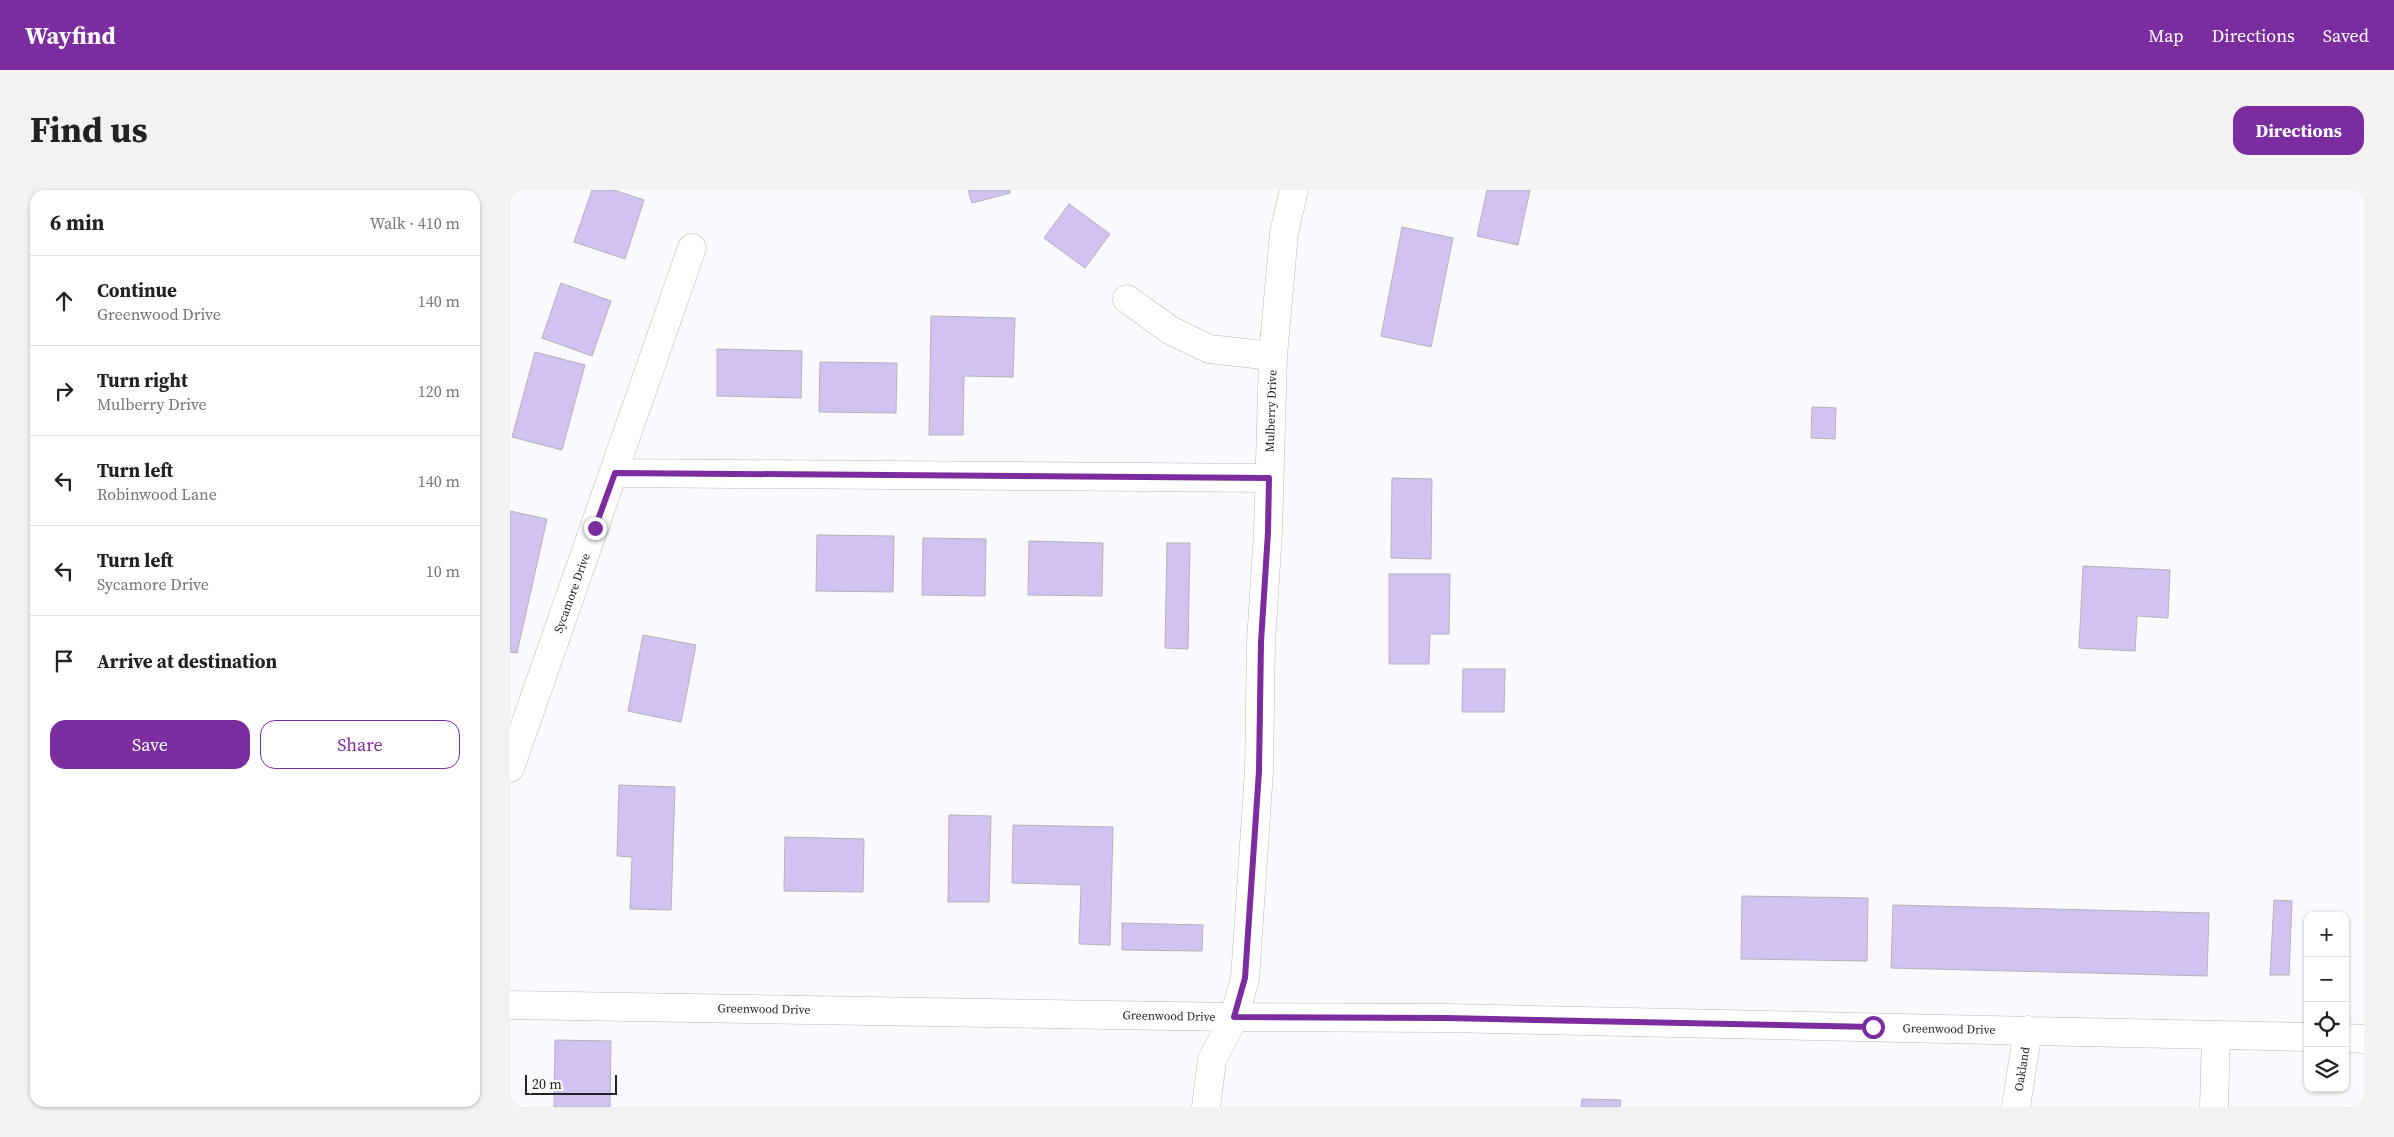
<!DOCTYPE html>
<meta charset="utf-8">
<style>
:root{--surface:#fff;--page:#f2f2f2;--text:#222;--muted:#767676;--line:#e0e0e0;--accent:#7b2d9f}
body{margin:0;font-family:"Source Serif 4",serif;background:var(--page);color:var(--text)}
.controls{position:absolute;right:15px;bottom:15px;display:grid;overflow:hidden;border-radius:10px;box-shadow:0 1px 4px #0004}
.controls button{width:45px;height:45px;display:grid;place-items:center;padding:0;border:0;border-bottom:1px solid var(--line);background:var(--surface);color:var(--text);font:25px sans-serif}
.scale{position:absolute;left:15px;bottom:12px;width:92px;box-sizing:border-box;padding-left:5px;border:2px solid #232224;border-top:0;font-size:14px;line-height:18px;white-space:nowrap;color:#232224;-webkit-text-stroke:4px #fff;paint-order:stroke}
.stop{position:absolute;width:15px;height:15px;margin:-11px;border:4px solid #7b2d9f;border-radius:50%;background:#fff}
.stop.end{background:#7b2d9f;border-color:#fff;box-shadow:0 1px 5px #0008}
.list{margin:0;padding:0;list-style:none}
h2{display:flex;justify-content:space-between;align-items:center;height:65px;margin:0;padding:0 20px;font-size:21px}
h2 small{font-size:16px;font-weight:400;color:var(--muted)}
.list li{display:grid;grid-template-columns:32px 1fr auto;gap:15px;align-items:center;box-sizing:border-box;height:90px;padding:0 20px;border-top:1px solid var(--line)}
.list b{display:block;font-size:19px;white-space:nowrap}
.list p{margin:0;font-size:16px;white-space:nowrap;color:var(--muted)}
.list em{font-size:16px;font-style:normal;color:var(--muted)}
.actions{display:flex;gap:10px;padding:15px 20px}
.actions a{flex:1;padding:11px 0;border:1px solid var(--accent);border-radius:15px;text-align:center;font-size:18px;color:var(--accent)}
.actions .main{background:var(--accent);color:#fff}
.icon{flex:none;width:28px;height:28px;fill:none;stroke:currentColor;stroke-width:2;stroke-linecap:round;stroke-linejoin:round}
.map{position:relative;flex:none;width:1854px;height:917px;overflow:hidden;border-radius:15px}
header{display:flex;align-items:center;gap:30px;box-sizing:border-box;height:70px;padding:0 25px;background:var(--accent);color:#fff}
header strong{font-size:24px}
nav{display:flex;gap:28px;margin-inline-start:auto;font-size:18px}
.intro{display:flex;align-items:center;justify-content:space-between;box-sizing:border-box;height:120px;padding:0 30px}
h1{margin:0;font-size:35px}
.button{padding:12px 22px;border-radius:15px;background:var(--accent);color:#fff;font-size:18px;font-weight:700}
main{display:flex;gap:30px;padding:0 30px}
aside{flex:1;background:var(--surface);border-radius:15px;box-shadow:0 1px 4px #0004}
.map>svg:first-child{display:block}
.building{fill:#d2c2f1;stroke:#b4b3b7}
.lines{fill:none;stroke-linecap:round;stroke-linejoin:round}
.minor-casing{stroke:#bab9bd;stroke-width:29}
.minor{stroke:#fff;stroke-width:28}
.route{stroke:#7b2d9f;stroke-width:6}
.labels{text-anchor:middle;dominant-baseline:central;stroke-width:5;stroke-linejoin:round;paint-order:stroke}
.street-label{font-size:12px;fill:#232224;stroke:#fff}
</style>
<header>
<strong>Wayfind</strong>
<nav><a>Map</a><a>Directions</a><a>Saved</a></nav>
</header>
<div class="intro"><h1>Find us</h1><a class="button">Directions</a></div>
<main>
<aside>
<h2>6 min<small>Walk · 410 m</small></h2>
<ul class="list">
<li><svg class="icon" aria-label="ahead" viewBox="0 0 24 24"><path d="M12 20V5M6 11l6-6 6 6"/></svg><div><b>Continue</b><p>Greenwood Drive</p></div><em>140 m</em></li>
<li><svg class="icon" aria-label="right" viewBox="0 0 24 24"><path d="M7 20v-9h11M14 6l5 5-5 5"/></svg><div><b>Turn right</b><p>Mulberry Drive</p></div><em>120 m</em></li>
<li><svg class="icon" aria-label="left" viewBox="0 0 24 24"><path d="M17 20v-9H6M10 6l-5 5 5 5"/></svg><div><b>Turn left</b><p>Robinwood Lane</p></div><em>140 m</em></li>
<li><svg class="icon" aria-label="left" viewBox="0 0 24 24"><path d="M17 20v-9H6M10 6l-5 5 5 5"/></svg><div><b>Turn left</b><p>Sycamore Drive</p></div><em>10 m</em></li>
<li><svg class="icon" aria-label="arrive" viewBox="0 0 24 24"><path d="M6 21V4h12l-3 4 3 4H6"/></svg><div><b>Arrive at destination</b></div></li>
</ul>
<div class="actions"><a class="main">Save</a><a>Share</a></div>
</aside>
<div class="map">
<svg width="1854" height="917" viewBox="0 0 1854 917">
<rect width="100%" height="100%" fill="#fbf9fd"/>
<path class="building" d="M82,0H104L134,10L115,69L64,52Z
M458,0H500V3L462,13Z
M977,0H1020L1008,55L967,46Z
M559,14L600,44L575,78L534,48Z
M892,37L943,48L921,157L871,146Z
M51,93L101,111L82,166L32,148Z
M421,126L505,128L503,187L454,186L453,245H419Z
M207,159L292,161L291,208L207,206Z
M25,162L75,175L52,260L2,247Z
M310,172L387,173L386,223L309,222Z
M1302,217L1326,218L1325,249L1301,248Z
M882,288L922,289L921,369L881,368Z
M0,321L37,329L7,463L0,462Z
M307,345L384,346L383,402L306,401Z
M413,348L476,349L475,406L412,405Z
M519,351L593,353L592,406L518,405Z
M657,353H680L678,459L655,458Z
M1573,376L1660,380L1658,428L1627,426L1625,461L1569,458Z
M879,384H940L939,444H920L919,474H879Z
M133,445L186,455L171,532L118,521Z
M953,479H995L994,522H952Z
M109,595L165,597L161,720L120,719L122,667L107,666Z
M439,625L481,626L479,712H438Z
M503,635L603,637L600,755L569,754L571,695L502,693Z
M275,647L354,649L353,702L274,701Z
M1232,706L1358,708L1357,771L1231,769Z
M1764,710L1782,711L1779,785H1760Z
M1383,715L1699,723L1697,786L1381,778Z
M612,733L693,735L692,761L612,760Z
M45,850L101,851L100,917H44Z
M1072,909L1111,910L1110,917H1071Z"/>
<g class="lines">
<defs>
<path id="minor" d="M617,109L660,140L699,159L763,166
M105,283L759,288
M0,578L182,58
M0,815L724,827L936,828L1798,847
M1835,848L1854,849
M696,917L702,870L724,827L735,789L749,581L751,452L758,342L763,166L774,43L784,0
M1506,917L1518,840
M1704,917L1706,845"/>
</defs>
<use href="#minor" class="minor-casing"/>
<use href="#minor" class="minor"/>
</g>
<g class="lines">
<path class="route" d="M85,338L105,283L759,288L758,342L751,452L749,581L735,788L724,827L936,828L1363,837"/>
</g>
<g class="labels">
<g class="street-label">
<text transform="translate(761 221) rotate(-88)">Mulberry Drive</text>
<text transform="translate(62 403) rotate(-70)">Sycamore Drive</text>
<text transform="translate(254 819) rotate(1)">Greenwood Drive</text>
<text transform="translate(659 826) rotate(1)">Greenwood Drive</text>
<text transform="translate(1439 839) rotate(1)">Greenwood Drive</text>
<text transform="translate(1512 879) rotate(-81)">Oakland</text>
</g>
</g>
</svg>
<div class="controls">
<button>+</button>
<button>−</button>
<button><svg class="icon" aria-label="locate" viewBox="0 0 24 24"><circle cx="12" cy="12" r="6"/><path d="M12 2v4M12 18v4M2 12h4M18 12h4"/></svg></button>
<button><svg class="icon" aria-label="layers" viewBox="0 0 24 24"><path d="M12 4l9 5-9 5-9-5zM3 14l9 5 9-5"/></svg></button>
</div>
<div class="scale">20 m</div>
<div class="stop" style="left:1363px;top:837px"></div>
<div class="stop end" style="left:85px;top:338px"></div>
</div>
</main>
